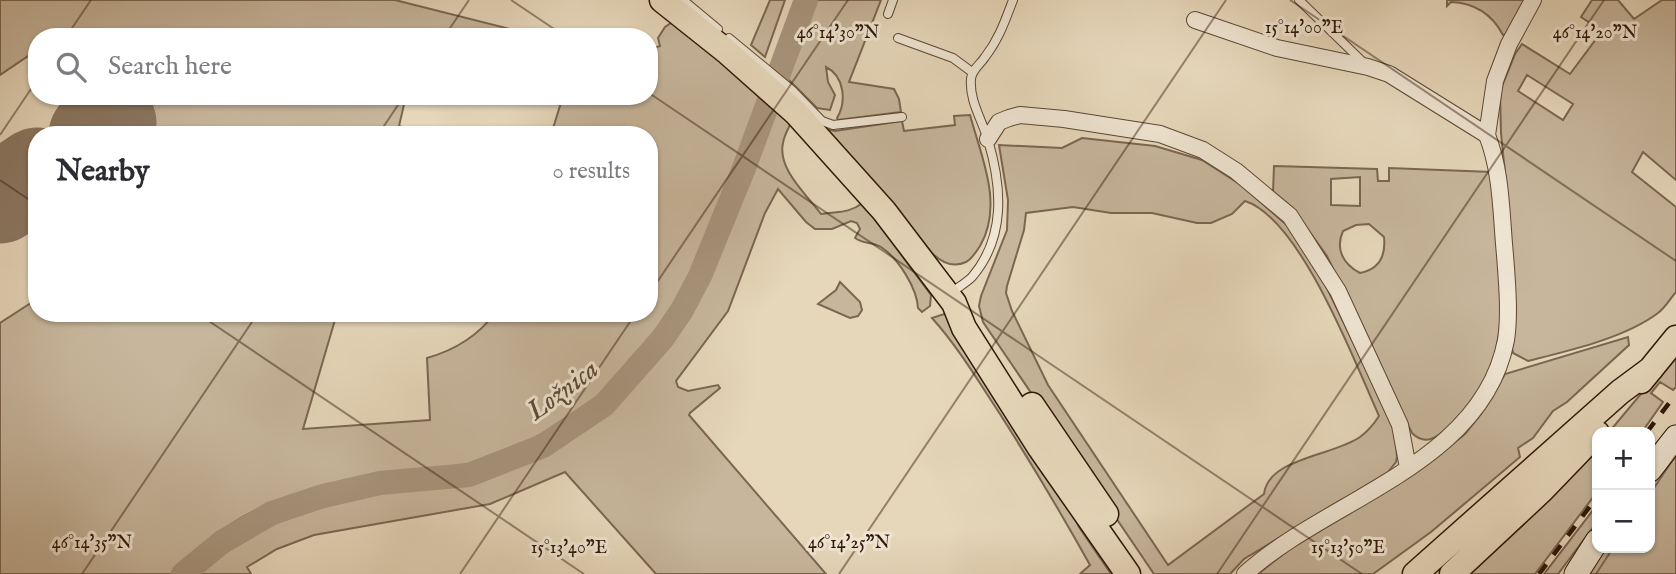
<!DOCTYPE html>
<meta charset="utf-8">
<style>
:root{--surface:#fff;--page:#f2f2f3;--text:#2b2b33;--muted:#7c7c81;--line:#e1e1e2}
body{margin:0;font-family:"IM FELL English",serif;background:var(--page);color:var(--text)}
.controls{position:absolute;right:21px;bottom:21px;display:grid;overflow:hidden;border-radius:14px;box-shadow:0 2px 5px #0004}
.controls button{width:63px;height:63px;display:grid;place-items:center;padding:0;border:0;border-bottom:2px solid var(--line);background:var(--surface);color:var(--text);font:35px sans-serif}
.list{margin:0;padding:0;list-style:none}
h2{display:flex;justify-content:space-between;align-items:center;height:91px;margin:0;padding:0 28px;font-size:30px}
h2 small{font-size:23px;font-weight:400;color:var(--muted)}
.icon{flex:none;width:38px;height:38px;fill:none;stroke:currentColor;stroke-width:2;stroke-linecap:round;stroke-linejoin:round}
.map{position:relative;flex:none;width:1676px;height:574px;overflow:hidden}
.search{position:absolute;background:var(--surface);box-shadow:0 2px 5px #0004;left:28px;top:28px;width:630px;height:77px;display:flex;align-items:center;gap:18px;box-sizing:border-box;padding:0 24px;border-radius:28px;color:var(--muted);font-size:26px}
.panel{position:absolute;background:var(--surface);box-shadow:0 2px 5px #0004;left:28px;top:126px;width:630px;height:196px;border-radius:28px}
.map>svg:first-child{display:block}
.green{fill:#c7b69c;stroke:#7b6652;stroke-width:2;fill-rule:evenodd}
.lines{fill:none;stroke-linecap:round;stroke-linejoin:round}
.river{stroke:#a8957d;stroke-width:24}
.runway{stroke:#8a7660;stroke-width:91}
.lane-casing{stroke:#5d4634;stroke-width:10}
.street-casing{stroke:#5d4634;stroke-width:18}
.secondary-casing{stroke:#2f1607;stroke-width:25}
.primary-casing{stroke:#2f1607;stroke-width:27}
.lane{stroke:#efe5d2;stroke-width:8}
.street{stroke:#efe5d2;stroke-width:16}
.secondary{stroke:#efe5d2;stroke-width:23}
.primary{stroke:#e6d7ba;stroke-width:24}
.rail{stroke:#2f1607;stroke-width:4.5;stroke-dasharray:12 12;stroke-linecap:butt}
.ticks{fill:none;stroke:#2f1607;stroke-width:2;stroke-opacity:0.45}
.labels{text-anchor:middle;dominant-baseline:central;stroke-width:6;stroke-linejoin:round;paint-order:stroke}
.water-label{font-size:28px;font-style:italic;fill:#5f4936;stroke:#efe5d2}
.ticks-label{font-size:18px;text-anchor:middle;fill:#2f1607;stroke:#efe5d2;stroke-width:6;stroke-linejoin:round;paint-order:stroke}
</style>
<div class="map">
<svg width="1676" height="574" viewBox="0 0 1676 574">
<rect width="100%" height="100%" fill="#e6d7ba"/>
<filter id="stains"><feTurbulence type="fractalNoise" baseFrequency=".00286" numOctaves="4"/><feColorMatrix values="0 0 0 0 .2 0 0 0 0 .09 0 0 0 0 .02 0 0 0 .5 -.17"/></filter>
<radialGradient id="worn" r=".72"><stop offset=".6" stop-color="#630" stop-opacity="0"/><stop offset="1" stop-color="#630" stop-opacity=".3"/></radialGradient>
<path class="green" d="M0,0H395L542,37H37V50L0,75Z
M770,0H785L765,57L751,45Z
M812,0H881L849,82L894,89L899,99L901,112L838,120L837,118C847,101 844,76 826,67L828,82L835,95L830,110L817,108L783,74Z
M1447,0H1529L1509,37L1503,35C1492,14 1474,3 1451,2L1447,6Z
M1592,0H1618L1634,19L1662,0H1676V180L1643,152L1632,172L1676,207V292C1670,299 1665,308 1658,313C1625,338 1568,351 1528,361L1513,353L1511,344L1510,223L1501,133L1500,91L1515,54L1522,44L1570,74L1602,31L1581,17ZM1527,75L1573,104L1563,120L1518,91Z
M674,21L764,95C713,233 688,350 550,429C529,441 492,460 468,464C395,478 318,477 252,512C222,527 196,551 173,574H0V323L37,299V313H337L303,429L430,420L427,358C455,350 478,336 495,313H649V135H551L563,96H649V49L660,46L658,38L665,27Z
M98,96H406L399,126L426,135H124Z
M775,105L791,123C788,129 784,136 783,143C777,169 807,195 821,214C839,211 847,214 863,203L931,295L930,306L922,312L918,308C917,288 898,258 881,247C872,242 863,244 855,238L860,229L857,223L851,221L832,229H815L806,222L778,189L765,213L728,311L676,381L678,387L688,391L718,385L720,388L690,413L689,415L826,574H656L565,472L490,504L314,535L277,549L247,567L251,574H191C242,529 292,503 360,492C387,488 413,488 440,484C481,479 518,463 554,442C616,407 666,356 700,293C714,268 723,241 733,215C747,178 761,142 775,105Z
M970,115C981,156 1004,205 980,246C976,252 972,259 966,262C953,268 941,262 932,253L889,199L825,129L835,131L902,121L904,131L955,125L954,116Z
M1082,138L1155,146L1202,160L1241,185L1289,227L1321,276L1395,428L1397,457L1396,462L1388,472L1244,559L1230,574H1154L983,322L979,306L981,296L1007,230L1008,200L999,145L1062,148ZM1245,201C1301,219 1355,363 1379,416C1374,424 1368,431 1360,437C1333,456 1268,458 1264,494L1168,565L1048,385L1012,311L1006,293L1007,286L1024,230L1026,213L1073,207L1111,213H1152L1197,223H1211L1232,214Z
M1274,166L1377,169L1378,181H1389V168L1492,172C1497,244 1518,337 1475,400C1468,410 1457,419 1448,427C1437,438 1425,446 1412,433L1327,256L1298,216L1273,193ZM1360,177V206L1331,205V179ZM1369,224L1384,237C1386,256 1380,269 1360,273C1343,264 1335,249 1343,231L1356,225Z
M840,282L860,302L862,310L858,316L850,318L818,304L836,290Z
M944,314L950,317L1057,481L1079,527L1111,574H1080L1090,565C1061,513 1030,461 998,411C977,379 958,347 932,318Z
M1628,337L1629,345L1567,402L1553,411L1533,438L1518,448L1520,457L1431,532L1373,574H1258L1295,545L1444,451L1465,434L1481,414L1505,374Z
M1676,352V387L1673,390L1660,382L1651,393L1663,402L1642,432H1609Z
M1597,446V492L1535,574H1466Z
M1676,452V574H1586L1603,548H1650V484Z
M1597,505V522L1558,574H1544Z"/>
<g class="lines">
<path class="river" d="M183,574L222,542L272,513L323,496L380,483L469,475L543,446L604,405L663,338L682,310L700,276L744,168L806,0"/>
<path class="runway" d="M94,135L111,123
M0,198L37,173"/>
<defs>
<path id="lane" d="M683,0L718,29
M1299,0L1366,65
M888,14L893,0
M729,38L792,90L822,121L833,125L902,117
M898,38L953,58L972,72
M951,293C957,288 966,283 972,277C1006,237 1002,187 988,140C982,120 969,100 971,79C972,69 980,65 985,57C999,39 1005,21 1013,0"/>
<path id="street" d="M1195,20L1277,48L1368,67L1389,74L1487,135C1502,173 1501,215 1505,255C1507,281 1510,315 1506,340C1483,464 1327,499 1245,574
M1487,135L1495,81L1509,44L1533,0
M988,139L999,122L1009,118L1020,115L1064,119L1160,134L1203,150L1236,171L1290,216L1338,291L1400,425L1408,468"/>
<path id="secondary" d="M1650,470L1676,437
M1576,574L1597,541"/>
<path id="primary" d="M662,0L726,51L796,113L884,211L954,303L964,328L1040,448L1128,574
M1641,381L1676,338
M1032,405L1106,514
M1415,574L1620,392L1651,369
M1452,574L1542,490L1597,433"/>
</defs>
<use href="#lane" class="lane-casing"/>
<use href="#street" class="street-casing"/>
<use href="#secondary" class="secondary-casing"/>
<use href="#primary" class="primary-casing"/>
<use href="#lane" class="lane"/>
<use href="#street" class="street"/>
<use href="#secondary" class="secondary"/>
<use href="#primary" class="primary"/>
<path class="rail" d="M1647,432L1676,394
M1539,574L1597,497"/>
</g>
<path class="ticks" d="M511,0L566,37M1290,0L1676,261M66,37L91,0M444,37L469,0M649,93L1362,574M0,135L37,80M378,135L404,96M0,180L37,205M649,294L848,0M197,313L584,574M1650,494L1676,455M82,574L258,313M460,574L636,313M839,574L1226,0M1217,574L1604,0M1596,574L1613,548"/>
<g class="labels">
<g class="water-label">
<text transform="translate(563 391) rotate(-37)">Ložnica</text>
</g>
</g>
<g class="ticks-label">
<text x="1304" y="33">15°14'00"E</text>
<text x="838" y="38">46°14'30"N</text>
<text x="1595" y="38">46°14'20"N</text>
<text x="92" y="548">46°14'35"N</text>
<text x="849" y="548">46°14'25"N</text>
<text x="569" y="553">15°13'40"E</text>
<text x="1348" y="553">15°13'50"E</text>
</g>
<rect width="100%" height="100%" filter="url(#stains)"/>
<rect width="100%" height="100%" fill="url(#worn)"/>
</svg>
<div class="controls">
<button>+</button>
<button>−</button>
</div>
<div class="search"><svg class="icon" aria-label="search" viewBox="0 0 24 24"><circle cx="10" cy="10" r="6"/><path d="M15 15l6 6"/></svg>Search here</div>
<section class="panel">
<h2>Nearby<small>0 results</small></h2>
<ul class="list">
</ul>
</section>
</div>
